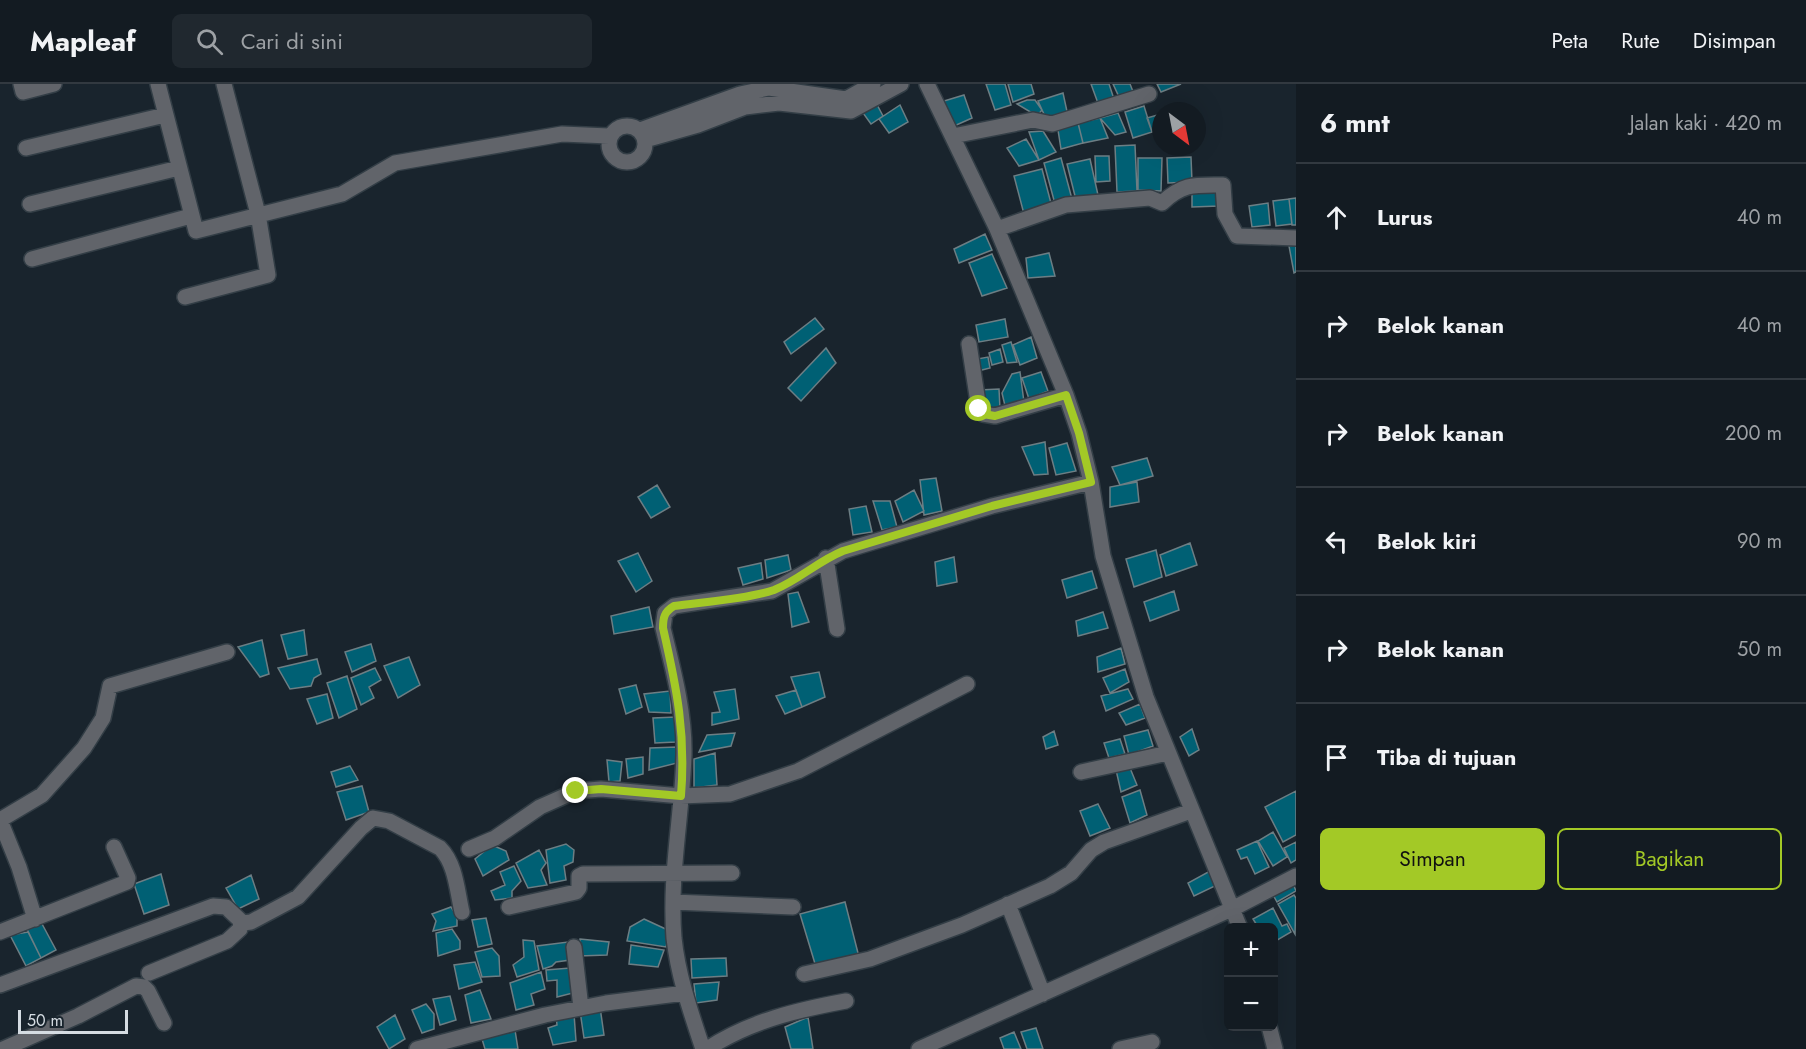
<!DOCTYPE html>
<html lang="id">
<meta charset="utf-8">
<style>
:root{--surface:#131b22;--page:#20282f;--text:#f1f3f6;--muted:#9da1a5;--line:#323940;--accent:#a3c926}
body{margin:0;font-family:Jost,sans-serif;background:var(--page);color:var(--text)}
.controls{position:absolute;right:18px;bottom:18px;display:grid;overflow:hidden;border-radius:9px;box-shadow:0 6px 24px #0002}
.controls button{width:54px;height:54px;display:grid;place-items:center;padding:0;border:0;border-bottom:2px solid var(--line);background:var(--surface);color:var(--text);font:30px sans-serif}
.compass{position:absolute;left:1152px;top:18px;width:54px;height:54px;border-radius:50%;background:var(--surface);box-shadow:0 6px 24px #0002;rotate:148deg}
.scale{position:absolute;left:18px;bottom:15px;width:110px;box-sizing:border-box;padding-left:6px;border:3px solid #d5dce2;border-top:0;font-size:16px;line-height:21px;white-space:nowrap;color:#d5dce2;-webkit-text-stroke:4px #19242d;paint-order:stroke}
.stop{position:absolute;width:18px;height:18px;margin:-14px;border:4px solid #a3c926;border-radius:50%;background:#fff}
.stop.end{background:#a3c926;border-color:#fff;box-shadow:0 2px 6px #0008}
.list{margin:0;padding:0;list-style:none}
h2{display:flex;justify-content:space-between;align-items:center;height:78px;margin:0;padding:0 24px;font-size:26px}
h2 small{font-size:20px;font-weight:400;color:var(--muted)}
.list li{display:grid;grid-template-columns:39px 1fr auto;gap:18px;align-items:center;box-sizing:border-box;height:108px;padding:0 24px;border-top:2px solid var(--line)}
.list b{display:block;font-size:22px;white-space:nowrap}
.list em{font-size:20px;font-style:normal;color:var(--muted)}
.actions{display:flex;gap:12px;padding:18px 24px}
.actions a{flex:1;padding:14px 0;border:2px solid var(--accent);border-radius:9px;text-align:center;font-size:21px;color:var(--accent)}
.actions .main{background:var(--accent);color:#111}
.icon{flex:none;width:33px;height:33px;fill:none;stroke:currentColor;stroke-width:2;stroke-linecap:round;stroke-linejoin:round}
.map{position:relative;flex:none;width:1296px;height:965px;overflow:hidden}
header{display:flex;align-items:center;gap:36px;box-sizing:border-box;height:84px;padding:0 30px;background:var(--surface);border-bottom:2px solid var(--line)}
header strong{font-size:28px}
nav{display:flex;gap:33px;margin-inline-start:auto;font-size:21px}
.search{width:420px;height:54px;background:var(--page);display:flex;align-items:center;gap:15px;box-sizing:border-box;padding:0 21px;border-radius:9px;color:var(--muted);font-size:22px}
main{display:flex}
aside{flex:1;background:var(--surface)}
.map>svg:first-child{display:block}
.building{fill:#006074;stroke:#6c7e84;stroke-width:1.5}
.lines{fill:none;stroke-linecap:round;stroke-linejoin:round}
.minor-casing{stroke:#333e46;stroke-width:18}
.minor{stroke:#61646a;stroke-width:15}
.route{stroke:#a3c926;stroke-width:8}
</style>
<header>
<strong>Mapleaf</strong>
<div class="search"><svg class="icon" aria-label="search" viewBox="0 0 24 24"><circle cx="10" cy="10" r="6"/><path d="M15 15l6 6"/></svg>Cari di sini</div>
<nav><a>Peta</a><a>Rute</a><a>Disimpan</a></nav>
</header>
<main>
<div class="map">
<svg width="1296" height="965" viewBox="0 0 1296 965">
<rect width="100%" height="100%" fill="#19242d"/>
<path class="building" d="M986,0H1005L1011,21L995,26Z
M1008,0H1031L1034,10L1013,18Z
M1091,0H1109L1114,15L1099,22Z
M1113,0H1130L1134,10L1120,15Z
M1157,0H1181L1161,8Z
M1063,9L1068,32L1048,39L1038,17Z
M964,11L972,34L952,43L944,17Z
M873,13L883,32L871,40L858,22Z
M1027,16H1035L1042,26L1037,32L1017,20Z
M900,21L908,38L889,49L879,35Z
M1144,22L1152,48L1133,54L1125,28Z
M1118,29L1126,48L1115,51L1100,34Z
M1161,30V46L1152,48L1147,34Z
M1100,34L1108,54L1083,59L1078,39Z
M1078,39L1083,59L1061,65L1058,46Z
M1043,47L1056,68L1039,76L1029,48Z
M1026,55L1039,76L1019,82L1007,64Z
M1135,61L1137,107L1117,108L1115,62Z
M1095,72H1109L1110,97L1096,98Z
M1191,73L1192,98L1168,99L1167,74Z
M1061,74L1072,115L1055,120L1044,79Z
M1138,74H1162L1161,107L1138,106Z
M1090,75L1098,111L1076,116L1067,80Z
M1042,85L1052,123L1024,130L1014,92Z
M1218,104L1219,122L1192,123V105Z
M1296,114V141H1292L1289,115Z
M1289,115L1292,140L1276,142L1273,117Z
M1268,119L1270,141L1252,143L1249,122Z
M985,150L992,166L959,179L954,165Z
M1296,161V188L1294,189L1289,162Z
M1049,169L1055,192L1028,194L1026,174Z
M992,170L1007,204L982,212L969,179Z
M815,234L824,245L791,270L784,258Z
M1005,235L1008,253L979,258L976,241Z
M1031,253L1037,274L1020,281L1013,261Z
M1011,258L1017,278L1007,279L1002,261Z
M826,264L836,279L801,317L788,304Z
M1000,265L1003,278L992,281L989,269Z
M988,273L990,284L978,287L977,275Z
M1020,288L1024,318L1006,326L1002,309L1012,290Z
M1041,288L1048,307L1029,315L1022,294Z
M999,305L1000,325L984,328L979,306Z
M1045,358L1048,390L1034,391L1022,363Z
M1067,359L1076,387L1056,391L1049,364Z
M1147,374L1153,392L1120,401L1112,383Z
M936,394L942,427L924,431L920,396Z
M1137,398L1139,418L1110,423V403Z
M657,401L670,423L651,434L638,413Z
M914,406L924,427L903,438L895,417Z
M873,417H890L897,443L882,446Z
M866,422L872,448L853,451L849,425Z
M1190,459L1197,481L1166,492L1160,471Z
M1156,466L1162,493L1134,503L1126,475Z
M638,469L652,497L636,508L618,477Z
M788,471L791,486L767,494L765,476Z
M954,473L957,498L937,502L935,478Z
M761,479L763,495L743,501L738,484Z
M1092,487L1097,504L1067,514L1062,496Z
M1174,507L1179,526L1150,537L1144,518Z
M798,508L809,538L792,543L788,510Z
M649,523L653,543L614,550L611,532Z
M1103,528L1108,544L1078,552L1076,537Z
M304,546L307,571L288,575L281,551Z
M262,556L269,590L260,593L238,563Z
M371,560L376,577L352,588L345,568Z
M1121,564L1125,580L1098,588L1097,573Z
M409,573L420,601L398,614L384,582Z
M317,575L321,590L314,594L311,602L290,605L278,584Z
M375,584L381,596L369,603L374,614L361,621L351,594Z
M1125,585L1129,598L1110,609L1103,594Z
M819,588L825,613L802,623L791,593Z
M347,592L357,625L339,634L327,599Z
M636,601L642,623L626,630L619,605Z
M735,605L739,635L712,641V629L720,628L714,608Z
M1128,605L1133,615L1106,627L1101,612Z
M796,606L802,623L785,630L776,612Z
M670,607L671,629L649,628L644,610Z
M327,610L333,634L317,640L307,615Z
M1140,620L1145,634L1126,641L1119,629Z
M676,633V658L655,659L653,634Z
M1192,645L1199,666L1189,672L1180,653Z
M1148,646L1153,662L1129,671L1124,652Z
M1054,647L1058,661L1046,665L1043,653Z
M735,649L731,662L699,668L707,651Z
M1120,655L1125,670L1109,674L1104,659Z
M677,663V679L649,686L650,664Z
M715,669L717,701L694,704V675Z
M643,673V690L628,694L626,675Z
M607,676L622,678L620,697L609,698Z
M350,682L358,696L336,703L331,688Z
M1130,684L1137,701L1121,708L1116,686Z
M362,702L369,728L346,736L337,708Z
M1140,706L1147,731L1130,739L1122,713Z
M1296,707V751L1283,758L1265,723Z
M1098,720L1110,744L1090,752L1080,727Z
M1273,748L1287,773L1273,782L1258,757Z
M1257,757L1269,783L1255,790L1247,773L1241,775L1237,766Z
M1296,758V776L1291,779L1284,764Z
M566,760L574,766L573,778L564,782L566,796L550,799L546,766Z
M492,761L506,767L509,776L483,792L475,775Z
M539,766L546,779L541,786L547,801L528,804L516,779Z
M514,782L521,797L512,807V814L495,816L491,807L505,801L500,788Z
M1210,787L1217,801L1194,812L1188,799Z
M161,790L169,821L144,830L134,800Z
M251,791L259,815L238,825L226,804Z
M1292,797L1296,807L1277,818L1272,809Z
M1294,811L1296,814L1295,850L1278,820Z
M845,818L859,873L816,883L800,830Z
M451,823L457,832V842L433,847L436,837L432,830Z
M1273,824L1282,842L1287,840L1291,848L1274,858V844H1266L1264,840L1258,843L1253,835Z
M486,834L492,860L478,863L472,836Z
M644,835L670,847L666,863L627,857L630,843Z
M41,838L56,866L41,874L27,845Z
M452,845L460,857V865L438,872L436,849Z
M28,848L41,874L26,882L10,851Z
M580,855L609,858L607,871L579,872Z
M523,856L534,857L539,886L517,893L513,881L524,873Z
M568,858L570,876L556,878L552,882L543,885L537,862Z
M631,861L664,866L658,883L629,880Z
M492,864L499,872L500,892L482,893L475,868Z
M726,874L727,892L692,894L691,875Z
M475,878L482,898L459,905L454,881Z
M570,884L573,909L557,913V896L547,897L546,886Z
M541,888L545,905L531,910L534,921L516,926L510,899Z
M719,898L717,916L696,919L694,900Z
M480,906L491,935L471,939L465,911Z
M450,912L456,936L440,941L433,915Z
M426,920L434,930V945L422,949L412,926Z
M600,923L604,951L584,954L580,927Z
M574,930L576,957L553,961L548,944L557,941L556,932Z
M395,931L405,955L389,965L377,943Z
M808,933L813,965H791L785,943Z
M1036,944L1043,965H1027L1021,948Z
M515,946L518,965H485L482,955Z
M1014,948L1021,965H1004L1000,954Z"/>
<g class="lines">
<defs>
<path id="minor" d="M21,0L23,8L54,0
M158,0L196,147L342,110L395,79L562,50L609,52
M927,0L997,145L1066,311L1079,349L1091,398L1103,472L1146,613L1240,844
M609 60a18 18 0 1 1 36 0a18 18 0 1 1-36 0Z
M640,46L740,10L769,4L846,15L873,0
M953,52L1033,36L1052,40L1149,10
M645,56L698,41L745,23L779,19L851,27L901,0
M26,64L165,31
M30,120L179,84
M997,145L1066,121L1150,114L1162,119C1183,99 1195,101 1223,101L1225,130L1237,152L1296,154
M32,175L191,132
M185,213L268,191L258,130L224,0
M969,260L979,325L983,330L995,332L1066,311
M826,474L837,545
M1081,688L1168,669
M469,765L495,754L540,723L576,707L601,705L681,712L730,710L798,687L967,600
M673,818L793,823
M1008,820L1043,910
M509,823L576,808L579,804V792L583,790L732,789
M35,835L19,783L0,736L42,711L84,664L103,634L110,602L227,568
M0,848L127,798L128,794L114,763
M574,863L581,924
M149,889L227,857L240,845L241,837
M804,890L870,875L962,841L1050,802L1071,789L1091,766L1104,758L1191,727
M0,901L213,822L226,823L243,839L251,838L298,813L361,744L373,734L389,737L440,764C456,780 457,807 462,828
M1269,942L1275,965
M3,965L78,932L136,902L144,903L148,907L164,939
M417,965L545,931L606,919L685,909
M703,965C691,929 678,892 674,854C669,793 682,732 684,671C685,629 673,585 663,544L665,529L674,522L772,507L843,467L992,422L1091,398
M707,965C750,937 797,926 846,917
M919,965L1234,824L1296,792
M1120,965L1152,958"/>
</defs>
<use href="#minor" class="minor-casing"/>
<use href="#minor" class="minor"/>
</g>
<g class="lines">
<path class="route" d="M576,707L601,705L681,712C686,650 677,605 663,544C663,534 664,528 674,522C703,518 748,515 774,506C799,496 818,477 843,467L992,422L1091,398L1079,349L1066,311L995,332L983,330L979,325"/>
</g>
</svg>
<div class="controls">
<button>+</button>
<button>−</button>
</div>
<svg class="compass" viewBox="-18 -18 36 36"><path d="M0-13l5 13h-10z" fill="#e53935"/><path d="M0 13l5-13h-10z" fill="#9da1a5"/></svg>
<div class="scale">50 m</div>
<div class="stop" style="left:979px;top:325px"></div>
<div class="stop end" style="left:576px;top:707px"></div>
</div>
<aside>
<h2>6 mnt<small>Jalan kaki · 420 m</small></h2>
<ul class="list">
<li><svg class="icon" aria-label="ahead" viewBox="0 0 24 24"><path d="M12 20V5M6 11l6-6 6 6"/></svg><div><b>Lurus</b></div><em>40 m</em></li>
<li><svg class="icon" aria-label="right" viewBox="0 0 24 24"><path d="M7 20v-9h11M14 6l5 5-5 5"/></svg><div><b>Belok kanan</b></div><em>40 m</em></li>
<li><svg class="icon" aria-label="right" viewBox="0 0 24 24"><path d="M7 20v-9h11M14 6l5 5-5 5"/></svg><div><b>Belok kanan</b></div><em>200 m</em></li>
<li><svg class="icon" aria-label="left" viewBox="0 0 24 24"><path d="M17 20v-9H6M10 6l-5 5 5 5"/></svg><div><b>Belok kiri</b></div><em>90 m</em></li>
<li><svg class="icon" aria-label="right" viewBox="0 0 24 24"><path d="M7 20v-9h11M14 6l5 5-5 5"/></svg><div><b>Belok kanan</b></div><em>50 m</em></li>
<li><svg class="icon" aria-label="arrive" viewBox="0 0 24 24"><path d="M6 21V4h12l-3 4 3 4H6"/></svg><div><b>Tiba di tujuan</b></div></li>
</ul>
<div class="actions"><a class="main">Simpan</a><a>Bagikan</a></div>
</aside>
</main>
